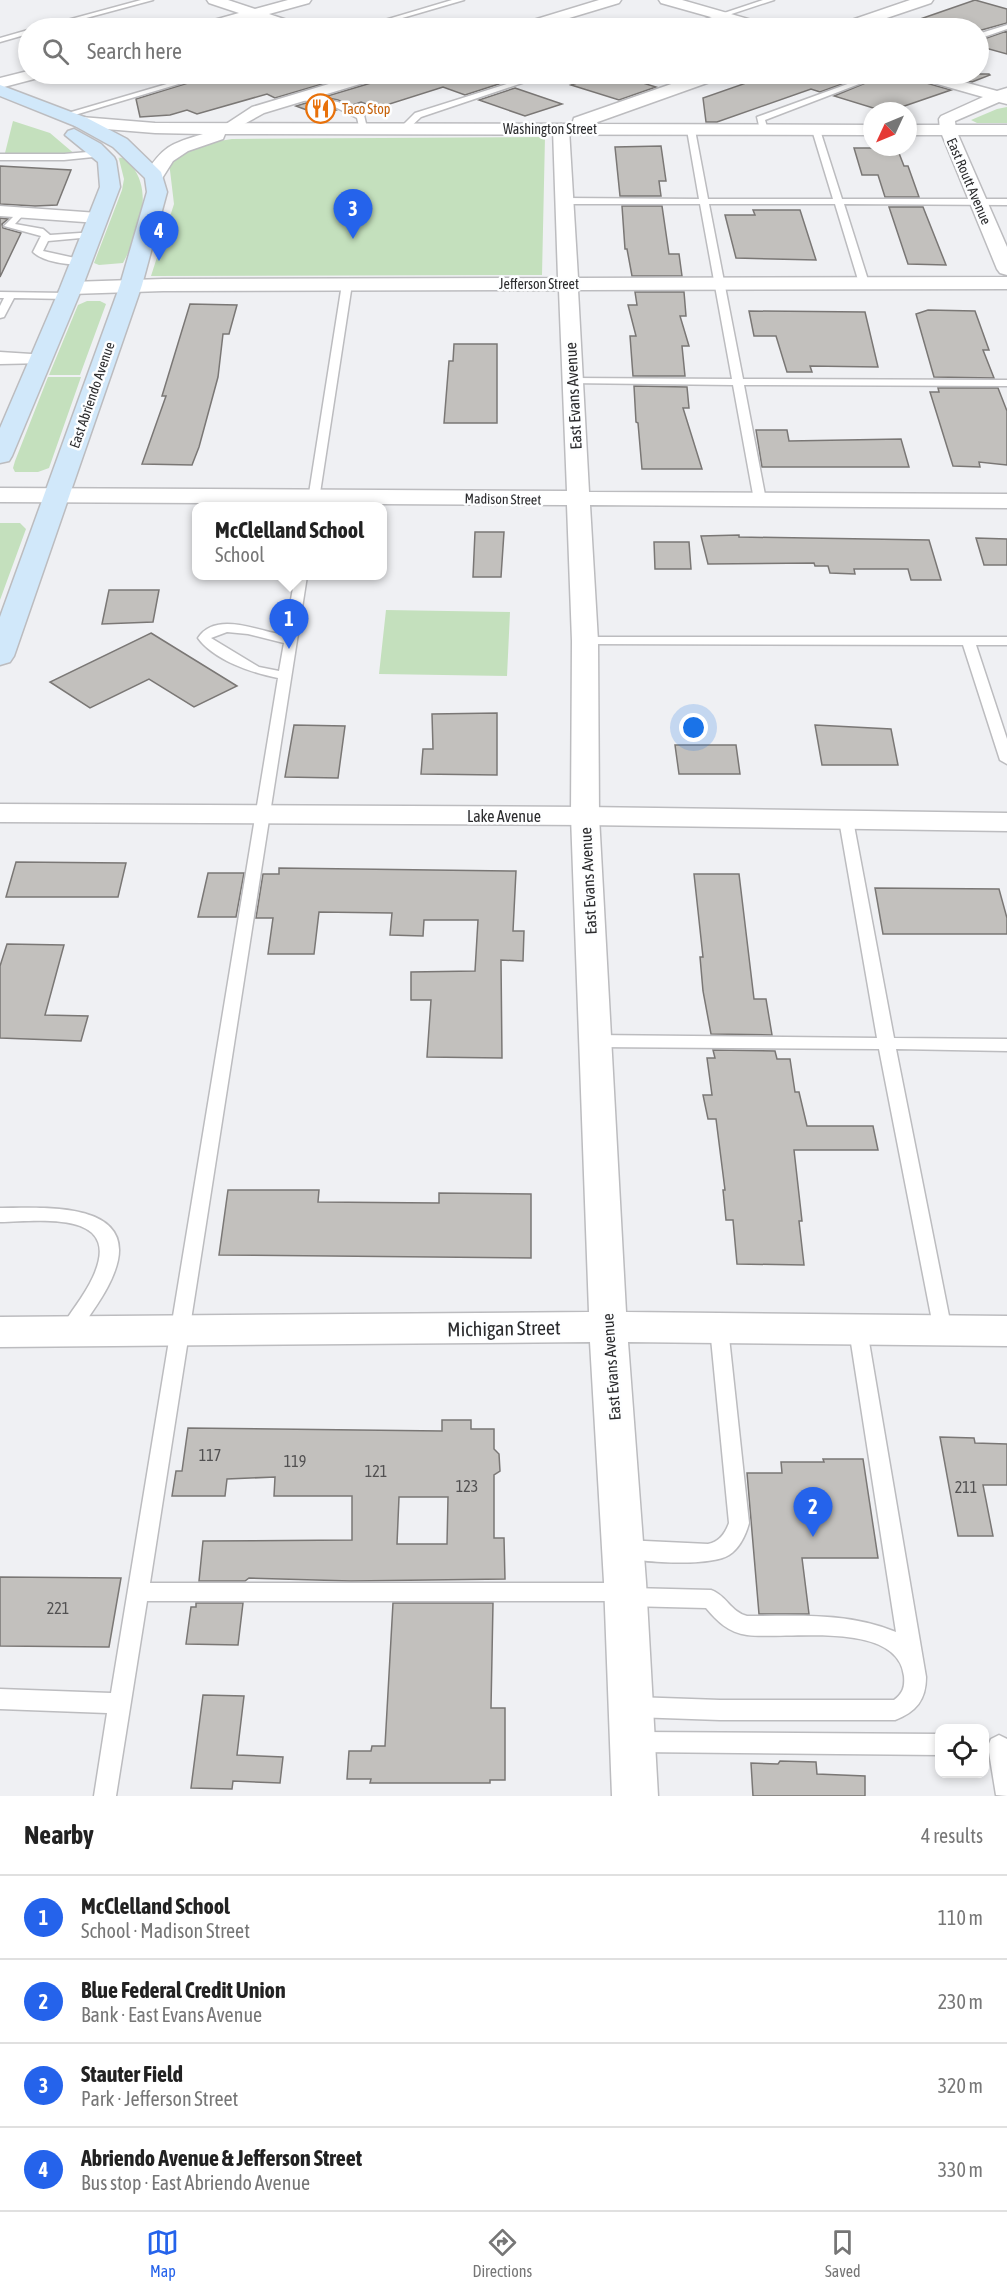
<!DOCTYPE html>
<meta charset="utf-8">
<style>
:root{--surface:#fff;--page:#f6f6f6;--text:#222;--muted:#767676;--line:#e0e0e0;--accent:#2563eb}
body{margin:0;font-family:"Asap Condensed",sans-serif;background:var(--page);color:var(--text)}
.controls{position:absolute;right:18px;bottom:18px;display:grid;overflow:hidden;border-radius:12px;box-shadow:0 3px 9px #0003}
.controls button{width:54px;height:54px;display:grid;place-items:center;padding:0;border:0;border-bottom:2px solid var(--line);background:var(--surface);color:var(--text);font:30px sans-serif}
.compass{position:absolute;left:863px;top:102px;width:54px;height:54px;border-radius:50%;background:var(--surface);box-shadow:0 3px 9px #0003;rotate:226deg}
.you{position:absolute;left:694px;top:728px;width:21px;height:21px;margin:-15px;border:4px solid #fff;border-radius:50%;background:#1a73e8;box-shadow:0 0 0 9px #1a73e833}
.badge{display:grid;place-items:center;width:39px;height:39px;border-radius:50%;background:var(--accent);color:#fff;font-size:20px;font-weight:700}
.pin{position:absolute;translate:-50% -50px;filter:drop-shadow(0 2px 3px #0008)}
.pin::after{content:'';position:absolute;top:32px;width:21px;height:18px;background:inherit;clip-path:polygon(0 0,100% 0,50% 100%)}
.popup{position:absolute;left:192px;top:502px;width:195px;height:78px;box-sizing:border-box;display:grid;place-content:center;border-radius:12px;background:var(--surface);filter:drop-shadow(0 2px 4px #0005);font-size:20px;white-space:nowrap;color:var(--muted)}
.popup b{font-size:22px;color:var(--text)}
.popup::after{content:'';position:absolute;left:50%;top:100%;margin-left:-12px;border:12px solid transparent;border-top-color:var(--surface)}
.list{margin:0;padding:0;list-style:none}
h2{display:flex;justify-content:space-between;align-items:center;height:78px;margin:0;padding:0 24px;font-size:26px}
h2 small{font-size:20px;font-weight:400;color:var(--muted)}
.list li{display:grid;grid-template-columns:39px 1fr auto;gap:18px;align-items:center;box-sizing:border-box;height:84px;padding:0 24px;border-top:2px solid var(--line)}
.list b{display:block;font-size:22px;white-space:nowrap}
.list p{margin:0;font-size:20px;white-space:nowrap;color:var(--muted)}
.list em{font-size:20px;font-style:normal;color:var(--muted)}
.icon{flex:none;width:33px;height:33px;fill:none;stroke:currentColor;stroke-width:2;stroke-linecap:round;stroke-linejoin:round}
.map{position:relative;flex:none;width:1007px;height:1796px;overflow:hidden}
.search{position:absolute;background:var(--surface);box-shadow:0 3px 9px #0003;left:18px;right:18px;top:18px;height:66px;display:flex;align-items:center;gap:15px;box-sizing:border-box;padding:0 21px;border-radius:33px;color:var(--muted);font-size:22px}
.sheet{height:414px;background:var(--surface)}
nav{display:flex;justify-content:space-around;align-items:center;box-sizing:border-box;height:84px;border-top:2px solid var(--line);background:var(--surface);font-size:16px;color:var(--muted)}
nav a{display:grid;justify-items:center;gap:3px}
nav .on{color:var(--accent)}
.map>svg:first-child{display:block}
.green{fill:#c4e0bd}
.building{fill:#c2c0bd;stroke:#7a7775;stroke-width:1.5;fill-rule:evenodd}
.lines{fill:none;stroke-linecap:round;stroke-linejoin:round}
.service-casing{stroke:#bcbcbf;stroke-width:3}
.minor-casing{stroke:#bcbcbf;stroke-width:3}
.tertiary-casing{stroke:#bcbcbf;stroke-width:3}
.secondary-casing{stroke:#bcbcbf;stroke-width:3}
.service{fill:#fff;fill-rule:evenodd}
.minor{fill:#fff;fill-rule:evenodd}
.tertiary{fill:#fff;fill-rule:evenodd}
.secondary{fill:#d1e8fa;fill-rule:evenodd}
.labels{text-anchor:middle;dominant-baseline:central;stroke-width:5;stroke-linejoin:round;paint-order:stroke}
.far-food-label{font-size:14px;fill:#c56008;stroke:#fdfeff;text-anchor:start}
.far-street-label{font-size:14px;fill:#2b2b2d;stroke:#fdfeff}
.street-label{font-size:16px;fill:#2b2b2d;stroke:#fdfeff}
.near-number-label{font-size:16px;fill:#515051}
.near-street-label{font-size:20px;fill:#2b2b2d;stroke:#fdfeff}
</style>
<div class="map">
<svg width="1007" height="1796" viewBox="0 0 1007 1796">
<rect width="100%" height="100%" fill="#eff0f3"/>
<path class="green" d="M1007,107V123H977L971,120L997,109Z
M13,121L50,133L77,156L4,157Z
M545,137L542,275L151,276L174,204L169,162L200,144L232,139Z
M118,158C125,157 127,159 132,166C154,194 138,235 123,263L99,265L94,263L122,190L124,179L119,159H120Z
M87,301H100L106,304L80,375H49L78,305Z
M48,377H81L49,468L38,472H15L13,468L15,461Z
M0,523H20L26,529L0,600Z
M386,610L510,612L507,676L379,674Z"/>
<path class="building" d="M975,0L1007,9V23L978,31V28H914L903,25Z
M1007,31V54L978,46V41Z
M217,74H356L275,98L267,94L197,114L187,110L170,115L140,117L136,99Z
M387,74H474L502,83L465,95L443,87L377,108L361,102L350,106L338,100L324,97L384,79Z
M605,74H614L656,87L619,100L571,85Z
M772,74H870L820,92L811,89L717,122H706L703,98Z
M887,74H910L912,79L951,90L890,111H883L834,96Z
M941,74H989L990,75L972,82Z
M515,88L562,104L525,116L479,100Z
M306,103L332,108L336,110L320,115L296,106Z
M661,146L666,181H659L661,196H620L615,147Z
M854,148H897L904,166H908L919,197H885L878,175H862Z
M0,166L71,170L57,205L35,206L0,204Z
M622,206H662L669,254H679L682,276H632L627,249H625Z
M889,207H923L946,265L908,264Z
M753,210H800L816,260L736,258L725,215H755Z
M0,218L8,219L2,224L3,228L21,233L0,277Z
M635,292H684L686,316H680L689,346H682L685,376H633L630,336H636L628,305H637Z
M190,304L237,305L229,334H223L218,377L199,447L192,465L142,464L166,396H162Z
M928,310L975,311L989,350H983L994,378L934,377L916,314Z
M749,311L865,312L878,367L810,366L812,372H787L776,336H754Z
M454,344H497V423H444L449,361H453Z
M634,386L687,387L689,408H683L702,469H642L638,423L636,422Z
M938,388H998L1007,411V465L979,462L980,467L953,466L930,392H939Z
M756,430H787L789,441L901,439L909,467H762Z
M475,532H504L501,577H473Z
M739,535V537L929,540L941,580H911L908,569H854L855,574L830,573L828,566H815L814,563L708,564L701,536Z
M976,538L1007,539V565H984Z
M654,542H689L691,569H655Z
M109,590H159L153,622L102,624Z
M151,633L237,686L194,707L149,679L90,708L50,682Z
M497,713V775L421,774L423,749H433L432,714Z
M294,725L345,726L338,778L285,777Z
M815,725L891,729L898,765H822Z
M675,745H736L740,774H679Z
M16,862L126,863L118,897H6Z
M279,868L516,871L513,931H524L523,961L501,960L502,1058L427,1057L431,1000H411V972L475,971L478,920H424L423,936L390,935L392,913L319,912L314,954H268L273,918H256L263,874H279Z
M208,873H244L236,917H198Z
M694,874H739L754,999H766L772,1035L711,1034L703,991L700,957H703Z
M875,888L999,889L1007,918V934H883Z
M7,944L64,945L45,1015L88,1016L81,1041L0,1038V966Z
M713,1050L775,1051L777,1059H790L795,1092H799L807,1126H873L878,1150H794L802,1221H799L804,1265L737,1264L733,1220H726L723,1190H725L716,1119H708L703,1095H712L707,1058H715Z
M228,1190H319L318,1202L439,1203V1193L531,1194V1258L219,1255Z
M442,1420H471V1429H494V1449L499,1454L500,1471L494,1475V1538H504L505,1579L351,1581L249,1578L245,1581H199L203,1541L352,1540V1496H274L275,1477L227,1479L225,1496H172L176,1471H182L188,1428L442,1431ZM399,1497H448L447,1544H397Z
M940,1437L974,1438L975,1443L1007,1444V1485H983L993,1536H958Z
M823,1459H863L878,1558H802L809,1614H759L747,1473H782L781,1462H824Z
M0,1577L121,1578L109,1647L0,1646Z
M196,1603H243L238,1645L186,1644L191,1607H196Z
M393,1603H493L491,1708H505V1780H490V1783H370L371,1779H347L349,1751H371L372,1746H385Z
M203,1695L244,1696L237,1755L283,1757L280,1783L233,1781L232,1789L191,1788Z
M780,1761L816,1762L817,1774L865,1776V1796H753L751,1763L778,1764Z"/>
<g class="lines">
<defs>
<path id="service" d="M141,0H153L49,28H38Z
M452,0H464L368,28H358Z
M763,0H774L689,28H679Z
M1007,25V29L978,39V34Z
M28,30V34L0,42V38Z
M201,74H212L68,117L61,115Z
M539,74H549L421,117L406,131L399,129L415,113Z
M875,74H885L765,120L768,130L764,132L760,130L757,117Z
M301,95L338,102L364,115L367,128L360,130L357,118L333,106L298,99L297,97Z
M691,128L695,130L708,199H833L812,130L816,128L820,130L842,199H1007V205L844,204L869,283L864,286L859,283L835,204H709L743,379L1007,380V386L744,385L766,500L760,503L754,500L733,385L568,383L567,381L572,378L732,379L700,204H564L560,201L564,198L699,199L687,130Z
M100,151L103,152V156L64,160H0V154H64Z
M20,210L25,213L15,224L43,229L50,235L95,232L97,234L92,237L48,241L43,251L84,260V264C71,266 43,262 33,252L41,236L4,226Z
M347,281L352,284L318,506H307L342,284Z
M0,292L67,293L72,296L67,299L14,298L4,317L0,318V306L4,298H0Z
M295,576H307L150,1583H622L631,1588L711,1590C726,1595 731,1612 747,1616C798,1616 848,1612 896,1632L849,1330L851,1325L858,1323L865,1325L867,1330L926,1677C926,1700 916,1712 895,1720H720L634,1717L626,1714L623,1707L626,1700L634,1697L720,1700H894C903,1693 905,1687 904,1676C898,1619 784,1640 747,1635C729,1633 717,1621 706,1608L627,1606L618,1601H147L116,1796H94L107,1713L0,1709V1689L111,1693L278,678C252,673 214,660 198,638C216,610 260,632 285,635ZM227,632L248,634L284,643L279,671L259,667L211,638Z
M585,637H1007V645H976L1007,739V764L1000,760L963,645L580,644L579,641L580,638Z
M846,816L853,820L894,1038L1007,1039V1051L896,1049L952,1331L950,1336L943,1338L936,1336L934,1331L879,1049L595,1047L589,1045L587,1041L589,1037L595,1035L877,1038L839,820Z
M0,1208C36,1208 130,1200 118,1260C112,1288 90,1314 75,1337L68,1339L61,1337L59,1332C69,1313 84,1297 93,1277C124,1210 41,1221 0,1222Z
M719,1321L726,1323L728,1328L749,1523C746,1534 740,1548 729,1555C710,1567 638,1563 617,1555L614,1549L617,1543L624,1540L708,1544C719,1542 725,1534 729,1523L710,1328L712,1323Z
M636,1732L940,1734V1755L636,1752L628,1749L625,1742L628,1735Z
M999,1735L1007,1739V1796L996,1795L988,1746L991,1739Z"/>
<path id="minor" d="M207,0H228L255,9L288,0H311L309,3L269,14L302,25L304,28H284L254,18L216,28H194L196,25L239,13L209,3Z
M599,0H621L619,3L536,28H515L517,25Z
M659,0H682L769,25L771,28H750L661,3Z
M28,71V74H44L42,77L0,88V78Z
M362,74H385L383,77L264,113L228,133L220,128L252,107Z
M912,74H934L997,91L1007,88V104L999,102L955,121L956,130L1007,247V275L1000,273L997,269L940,130L939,119L941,116L983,97L913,77Z
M561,124L569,129L578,278L1007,277V289L578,290L589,492L1007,494V508L590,505L598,641L599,816L626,1312L1007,1316V1346L628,1342L646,1582L658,1796H612L604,1582L590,1342L0,1347V1317L589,1312L571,816L572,641L567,505L0,502V488L567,491L559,290L163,291L71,294L64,292L61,288L64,284L71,282L163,279L558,278L553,129Z
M0,206L98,213L104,214L107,218L104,222L98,223L0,216Z
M0,352L47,355L50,359L47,363L0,364Z"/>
<path id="tertiary" d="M910,0H933L931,3L857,28H835L837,25Z
M700,74H724L721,78L592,124L872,125V135L225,134L223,139L188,151L173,161L161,180H147L144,176C163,146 170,144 203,134L155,133L81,127L75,126L72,122L75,118L81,117L155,123L572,124L574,118Z
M908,125H1007V135H908Z
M0,804L585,807L1007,813V831L585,825L0,822Z"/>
<path id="secondary" d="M0,85L87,118L127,139L161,172L167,192L142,285L14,656L10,662L0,665V617L120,285L147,192L145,178L113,147L75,126L0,96Z
M74,129L101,144L114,157L116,161L120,187L82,288L12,456L9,461L0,463V428L60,288L100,187L98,162L65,135L68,131Z"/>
</defs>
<use href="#service" class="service-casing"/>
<use href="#minor" class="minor-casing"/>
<use href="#tertiary" class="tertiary-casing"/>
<use href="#secondary" class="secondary-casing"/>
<use href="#service" class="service"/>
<use href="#minor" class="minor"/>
<use href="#tertiary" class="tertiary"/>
<use href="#secondary" class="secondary"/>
</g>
<defs>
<symbol id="restaurant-ring" viewBox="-11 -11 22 22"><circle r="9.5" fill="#fdfeff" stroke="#e8710a" stroke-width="1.5"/><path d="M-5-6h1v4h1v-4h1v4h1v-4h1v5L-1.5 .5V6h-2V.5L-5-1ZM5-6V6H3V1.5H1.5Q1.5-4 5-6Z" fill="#e8710a"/></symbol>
</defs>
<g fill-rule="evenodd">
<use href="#restaurant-ring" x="304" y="92" width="33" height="33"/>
</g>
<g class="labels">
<g class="far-food-label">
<text x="342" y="109">Taco Stop</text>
</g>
<g class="far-street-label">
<text x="550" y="129">Washington Street</text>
<text transform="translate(969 181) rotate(67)">East Routt Avenue</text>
<text x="539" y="284">Jefferson Street</text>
<text transform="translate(92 395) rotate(-71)">East Abriendo Avenue</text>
<text transform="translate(503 499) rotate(1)">Madison Street</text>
</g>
<g class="street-label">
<text transform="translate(573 396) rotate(-93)">East Evans Avenue</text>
<text x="504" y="816">Lake Avenue</text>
<text transform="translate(588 881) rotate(-93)">East Evans Avenue</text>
<text transform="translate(611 1367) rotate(-94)">East Evans Avenue</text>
</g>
<g class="near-number-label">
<text x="210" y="1455">117</text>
<text x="295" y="1461">119</text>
<text x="376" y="1471">121</text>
<text x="467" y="1486">123</text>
<text x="966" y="1487">211</text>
<text x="58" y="1608">221</text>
</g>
<g class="near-street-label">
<text transform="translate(504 1328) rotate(-1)">Michigan Street</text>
</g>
</g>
</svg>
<div class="controls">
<button><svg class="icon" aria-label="locate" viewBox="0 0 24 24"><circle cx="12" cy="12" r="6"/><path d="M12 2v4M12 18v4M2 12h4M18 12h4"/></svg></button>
</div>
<svg class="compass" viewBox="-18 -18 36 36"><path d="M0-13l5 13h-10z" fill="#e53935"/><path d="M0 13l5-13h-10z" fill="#767676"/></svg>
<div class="you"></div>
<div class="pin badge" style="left:289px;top:649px">1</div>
<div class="popup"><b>McClelland School</b>School</div>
<div class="pin badge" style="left:813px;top:1537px">2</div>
<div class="pin badge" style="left:353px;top:239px">3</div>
<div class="pin badge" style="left:159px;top:261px">4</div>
<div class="search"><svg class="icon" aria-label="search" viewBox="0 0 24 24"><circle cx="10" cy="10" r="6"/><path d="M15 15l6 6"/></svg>Search here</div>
</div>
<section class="sheet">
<h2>Nearby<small>4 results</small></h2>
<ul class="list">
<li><span class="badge">1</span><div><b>McClelland School</b><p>School · Madison Street</p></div><em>110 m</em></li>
<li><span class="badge">2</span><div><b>Blue Federal Credit Union</b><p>Bank · East Evans Avenue</p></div><em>230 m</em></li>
<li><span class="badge">3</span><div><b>Stauter Field</b><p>Park · Jefferson Street</p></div><em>320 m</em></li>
<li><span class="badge">4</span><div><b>Abriendo Avenue &amp; Jefferson Street</b><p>Bus stop · East Abriendo Avenue</p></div><em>330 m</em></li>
</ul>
</section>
<nav>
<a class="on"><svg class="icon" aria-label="map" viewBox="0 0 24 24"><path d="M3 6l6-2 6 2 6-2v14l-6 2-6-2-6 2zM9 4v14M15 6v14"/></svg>Map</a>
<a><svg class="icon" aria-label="directions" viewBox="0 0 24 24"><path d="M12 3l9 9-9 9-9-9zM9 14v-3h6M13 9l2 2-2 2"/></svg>Directions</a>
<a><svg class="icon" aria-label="saved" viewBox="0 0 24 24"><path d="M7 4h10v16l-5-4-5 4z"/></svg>Saved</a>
</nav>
